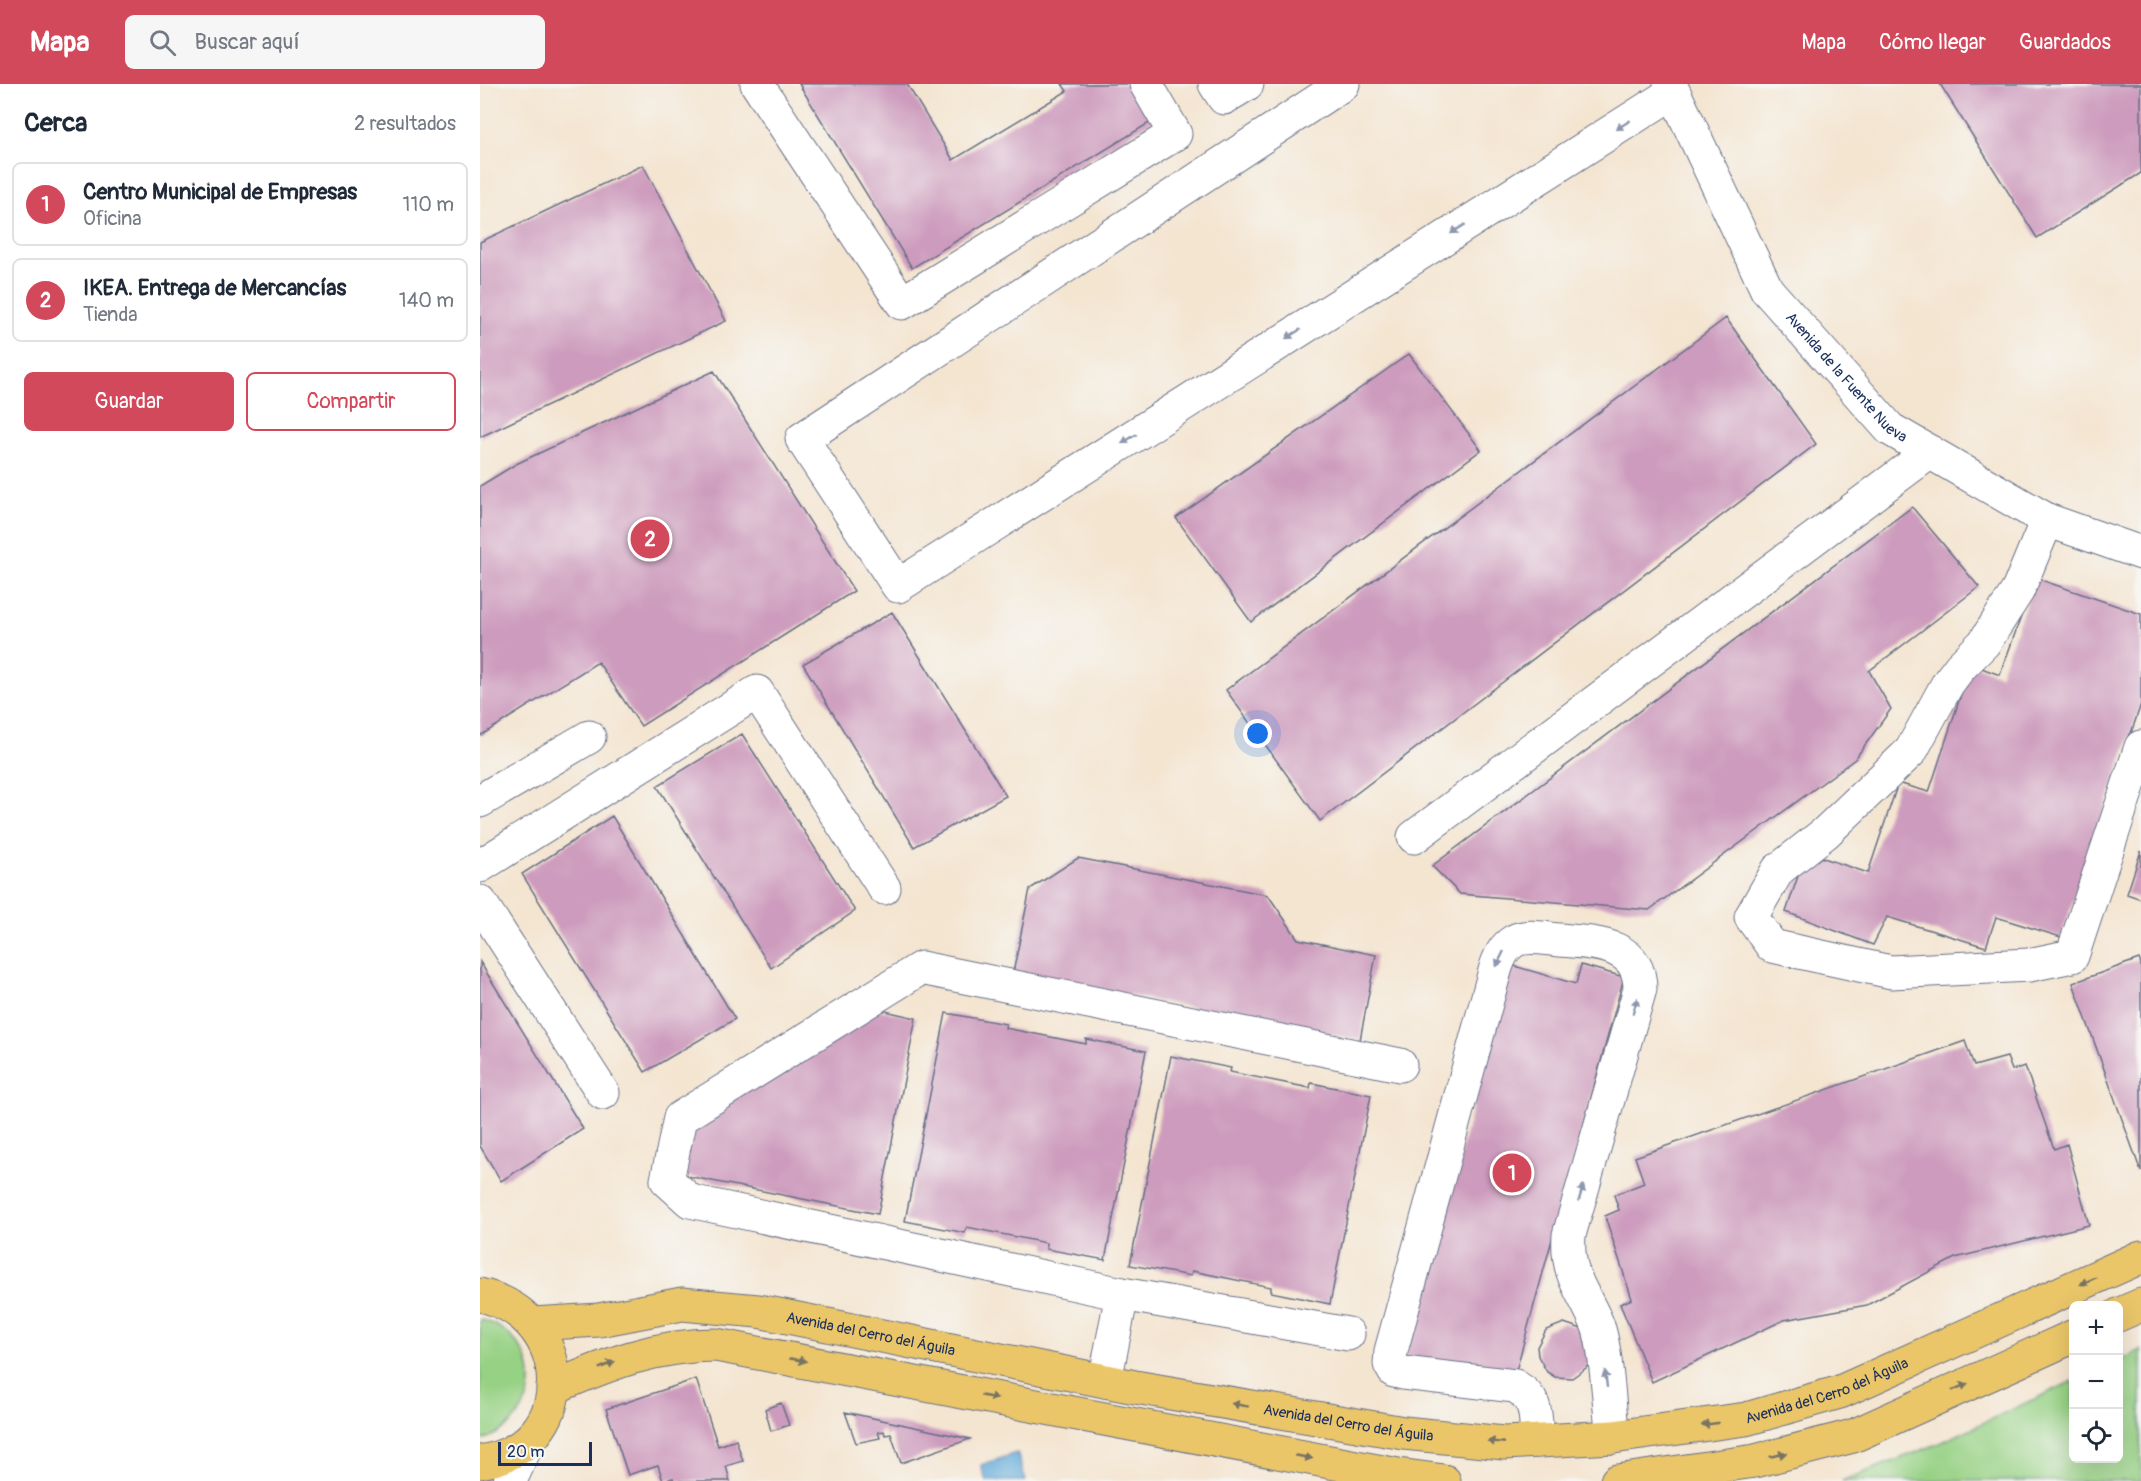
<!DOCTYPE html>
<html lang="es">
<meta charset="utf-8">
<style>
:root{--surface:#fff;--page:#f6f6f7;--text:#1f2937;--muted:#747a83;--line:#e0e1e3;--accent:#d1495b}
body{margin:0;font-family:Pangolin,sans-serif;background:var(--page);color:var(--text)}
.controls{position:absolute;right:18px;bottom:18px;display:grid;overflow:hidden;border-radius:9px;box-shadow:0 6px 24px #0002}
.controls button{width:54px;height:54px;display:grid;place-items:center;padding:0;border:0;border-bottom:2px solid var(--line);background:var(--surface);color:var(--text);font:30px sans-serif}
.scale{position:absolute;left:18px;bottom:15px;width:94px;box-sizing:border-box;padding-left:6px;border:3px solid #1b2f5e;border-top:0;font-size:16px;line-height:21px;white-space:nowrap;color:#1b2f5e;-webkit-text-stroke:4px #f6f6f2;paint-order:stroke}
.you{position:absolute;left:778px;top:650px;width:21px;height:21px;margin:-15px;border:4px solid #fff;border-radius:50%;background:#1a73e8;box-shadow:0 0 0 9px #1a73e833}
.badge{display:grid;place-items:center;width:39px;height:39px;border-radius:50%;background:var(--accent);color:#fff;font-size:20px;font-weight:700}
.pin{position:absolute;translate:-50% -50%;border:3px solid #fff;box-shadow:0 2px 6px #0006}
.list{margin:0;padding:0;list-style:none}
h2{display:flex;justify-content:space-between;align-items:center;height:78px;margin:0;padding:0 24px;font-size:26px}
h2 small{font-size:20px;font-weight:400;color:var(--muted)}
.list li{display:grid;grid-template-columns:39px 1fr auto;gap:18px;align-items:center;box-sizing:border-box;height:84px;margin:0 12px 12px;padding:0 12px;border:2px solid var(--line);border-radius:9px}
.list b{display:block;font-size:22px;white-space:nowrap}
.list p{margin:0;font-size:20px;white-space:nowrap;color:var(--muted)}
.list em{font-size:20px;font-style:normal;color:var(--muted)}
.actions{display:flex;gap:12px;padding:18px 24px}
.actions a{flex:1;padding:14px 0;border:2px solid var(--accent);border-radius:9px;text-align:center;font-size:21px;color:var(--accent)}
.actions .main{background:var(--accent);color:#fff}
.icon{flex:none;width:33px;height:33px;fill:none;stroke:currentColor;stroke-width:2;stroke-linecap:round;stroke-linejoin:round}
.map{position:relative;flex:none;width:1661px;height:1397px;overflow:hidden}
header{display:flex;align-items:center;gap:36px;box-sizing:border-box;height:84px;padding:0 30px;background:var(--accent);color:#fff}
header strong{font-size:28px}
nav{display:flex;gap:33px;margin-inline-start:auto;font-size:21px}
.search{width:420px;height:54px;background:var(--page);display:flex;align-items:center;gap:15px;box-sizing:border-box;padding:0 21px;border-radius:9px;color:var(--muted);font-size:22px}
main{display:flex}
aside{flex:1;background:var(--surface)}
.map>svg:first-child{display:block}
.green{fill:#97d184;stroke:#598071;stroke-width:1.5}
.water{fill:#62aad9;stroke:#3e6c9c;stroke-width:1.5}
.building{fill:#cd9bbd}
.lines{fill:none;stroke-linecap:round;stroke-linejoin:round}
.minor-casing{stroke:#676f86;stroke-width:35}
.major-casing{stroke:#676f86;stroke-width:35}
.minor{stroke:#fff;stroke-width:33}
.major{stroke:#eac669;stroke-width:33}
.oneway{fill:#8d97ae}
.oneway2{fill:#787363}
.labels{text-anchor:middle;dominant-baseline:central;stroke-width:6;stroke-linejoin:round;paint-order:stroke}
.street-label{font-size:15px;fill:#1b2f5e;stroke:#f6f6f2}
</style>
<header>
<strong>Mapa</strong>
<div class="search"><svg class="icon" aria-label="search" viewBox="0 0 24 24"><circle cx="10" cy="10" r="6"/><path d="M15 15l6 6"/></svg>Buscar aquí</div>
<nav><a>Mapa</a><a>Cómo llegar</a><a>Guardados</a></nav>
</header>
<main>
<aside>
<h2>Cerca<small>2 resultados</small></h2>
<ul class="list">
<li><span class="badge">1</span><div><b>Centro Municipal de Empresas</b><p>Oficina</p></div><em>110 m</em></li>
<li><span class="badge">2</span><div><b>IKEA. Entrega de Mercancías</b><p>Tienda</p></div><em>140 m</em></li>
</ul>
<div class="actions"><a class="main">Guardar</a><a>Compartir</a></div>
</aside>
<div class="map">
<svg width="1661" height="1397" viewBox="0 0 1661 1397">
<rect width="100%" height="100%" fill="#f6f6f2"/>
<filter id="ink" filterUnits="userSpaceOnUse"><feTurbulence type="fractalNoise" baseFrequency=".0167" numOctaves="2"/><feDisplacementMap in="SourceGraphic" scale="12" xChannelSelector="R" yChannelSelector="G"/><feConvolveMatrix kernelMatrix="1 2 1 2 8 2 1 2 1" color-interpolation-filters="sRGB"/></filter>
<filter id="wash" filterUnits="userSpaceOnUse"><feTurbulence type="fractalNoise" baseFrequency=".008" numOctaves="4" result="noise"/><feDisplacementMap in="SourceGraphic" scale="24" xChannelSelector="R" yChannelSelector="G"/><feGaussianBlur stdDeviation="1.35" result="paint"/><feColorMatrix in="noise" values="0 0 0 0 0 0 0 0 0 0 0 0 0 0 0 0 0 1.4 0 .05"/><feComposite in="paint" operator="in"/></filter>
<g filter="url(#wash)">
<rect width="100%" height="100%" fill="#f4e5d1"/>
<path class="green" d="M0,1235C68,1256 66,1336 0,1357Z
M1661,1266V1397H1362L1460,1359L1593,1297L1594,1374H1638L1639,1277Z"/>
<path class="water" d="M537,1369L546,1397H506L501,1381Z"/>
<g id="blocks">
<path class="building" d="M319,0H427L473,76L587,7L582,0H654L674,36L432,184Z
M1460,0H1661V89L1557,154Z
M163,81L246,237L0,353V158Z
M1246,234L1336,360L840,737L746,606Z
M929,270L1001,366L771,538L696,434Z
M234,287L374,507L161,642L118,578L0,652V402L36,380Z
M1432,423L1499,503L1389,587L1411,625L1375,675L1169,826L980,810L952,782Z
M1555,494L1661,530V620L1581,853L1516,833L1506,863L1407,833L1393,861L1306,828L1326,768L1388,789L1418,699L1449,708L1491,580L1520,591Z
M412,528L526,712L434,763L323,580Z
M262,650L375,827L291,884L177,702Z
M132,732L255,935L165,988L42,790Z
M1661,767V815L1647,810Z
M598,774L788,811L818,855L896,871L880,956L533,889L550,805Z
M1659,875L1661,880V1088L1593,899Z
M0,878L103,1045L21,1097L0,1062Z
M1031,881L1096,900L1101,881L1144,893L1034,1294L923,1282Z
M388,923L436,934L398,1130L202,1091L210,1042Z
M466,929L526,940L525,944L606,960V955L666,967L625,1176L566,1165V1159L487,1143L485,1149L425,1137Z
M1485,957L1494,982L1527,973L1532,986L1545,982L1574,1065L1587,1060L1609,1141L1475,1174L1387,1221L1304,1236L1172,1298L1140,1220L1152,1215L1125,1132L1139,1126L1134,1111L1164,1099L1155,1073Z
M691,972L751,984L750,988L830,1004L831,999L891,1011L850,1220L791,1208V1203L712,1187L711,1192L650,1181Z
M1084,1239L1102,1245L1111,1277L1106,1284L1092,1294L1075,1293L1067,1288L1058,1272L1057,1263L1066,1246Z
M216,1295L238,1362L256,1356L263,1377L246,1382L250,1397H194L193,1394L183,1397L178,1381L148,1391L126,1325Z
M301,1319L309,1341L291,1347L285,1325Z
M365,1328L490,1355L421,1379L411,1350L405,1351L404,1347L398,1348L400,1354L376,1359Z"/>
</g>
</g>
<g filter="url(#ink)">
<use href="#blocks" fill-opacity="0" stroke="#676f86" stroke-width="1.5"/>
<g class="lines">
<defs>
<g id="minor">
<path d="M277,0L422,219L695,50L666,0"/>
<path d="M735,0L744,14L767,0"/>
<path d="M863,0L322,355L418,502L1192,9"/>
<path id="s1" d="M1190,0L1287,206L1410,345L1567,436L1661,469"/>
<path d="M1567,436L1538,506L1504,559L1480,583L1468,599L1431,667L1345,749L1298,786L1271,833L1292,862L1411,888L1549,881L1592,872L1661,663"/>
<path d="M0,717L109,653"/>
<path d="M934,753L1450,368"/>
<path d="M0,782L277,608L404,804"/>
<path d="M0,818L123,1009"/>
<path d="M868,1250L642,1210L210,1117L187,1096L200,1034L441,884L920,981"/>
<path d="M625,1297L642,1210"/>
<path d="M1057,1357C1055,1332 1059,1316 1035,1302L923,1289L914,1287L910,1280L911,1267L1016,883C1020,872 1024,863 1034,857C1047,850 1066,855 1080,856C1115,859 1160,859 1160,905L1089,1151C1086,1193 1104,1207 1118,1242C1127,1267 1129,1325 1133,1353"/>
<path d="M30,1397L48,1358"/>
</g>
<g id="major">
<path d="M0,1211C96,1232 100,1363 0,1378"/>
<path d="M1638,1231L1661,1221"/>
<path id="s2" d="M53,1240L119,1236L202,1220L278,1227L655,1303L924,1349L1024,1359L1133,1353L1266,1335L1360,1308L1661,1173"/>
<path d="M73,1304C128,1280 175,1261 236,1261L918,1391L964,1397"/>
<path d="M1137,1397L1275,1377L1373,1352L1594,1252"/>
</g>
</defs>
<use href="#minor" class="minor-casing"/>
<use href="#major" class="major-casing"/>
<use href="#minor" class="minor"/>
<use href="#major" class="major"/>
</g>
<defs><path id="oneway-solid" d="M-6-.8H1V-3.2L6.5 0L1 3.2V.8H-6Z" transform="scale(1.5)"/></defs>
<g class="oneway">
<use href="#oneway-solid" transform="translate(1143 41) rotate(148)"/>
<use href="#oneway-solid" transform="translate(978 145) rotate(148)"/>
<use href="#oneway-solid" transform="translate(813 250) rotate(148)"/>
<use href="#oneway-solid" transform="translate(649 355) rotate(148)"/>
<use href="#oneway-solid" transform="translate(1020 875) rotate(116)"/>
<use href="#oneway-solid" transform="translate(1155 922) rotate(-74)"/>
<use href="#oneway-solid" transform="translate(1101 1109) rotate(-74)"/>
<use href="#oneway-solid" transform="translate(1126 1295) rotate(-97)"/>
</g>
<g class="oneway2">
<use href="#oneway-solid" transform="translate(1608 1197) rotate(156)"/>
<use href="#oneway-solid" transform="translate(318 1276) rotate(11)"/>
<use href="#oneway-solid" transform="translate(127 1281) rotate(-24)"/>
<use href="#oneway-solid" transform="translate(1480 1303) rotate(-24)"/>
<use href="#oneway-solid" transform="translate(509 1313) rotate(11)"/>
<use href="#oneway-solid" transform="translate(760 1321) rotate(-170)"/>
<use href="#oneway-solid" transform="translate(1230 1340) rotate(172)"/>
<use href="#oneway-solid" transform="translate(1016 1358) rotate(-175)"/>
<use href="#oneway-solid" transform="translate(1298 1371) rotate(-14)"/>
<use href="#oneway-solid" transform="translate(824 1373) rotate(11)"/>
</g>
</g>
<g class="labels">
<g class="street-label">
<text stroke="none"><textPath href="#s1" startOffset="346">Avenida de la Fuente Nueva</textPath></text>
<text stroke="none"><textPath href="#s2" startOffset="342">Avenida del Cerro del Águila</textPath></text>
<text stroke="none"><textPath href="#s2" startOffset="1314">Avenida del Cerro del Águila</textPath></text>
<text stroke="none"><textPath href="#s2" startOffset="828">Avenida del Cerro del Águila</textPath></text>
</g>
</g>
</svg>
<div class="controls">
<button>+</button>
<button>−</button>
<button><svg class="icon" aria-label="locate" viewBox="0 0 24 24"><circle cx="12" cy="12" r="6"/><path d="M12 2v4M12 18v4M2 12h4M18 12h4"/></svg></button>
</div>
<div class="scale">20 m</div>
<div class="you"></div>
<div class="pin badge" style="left:1032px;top:1089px">1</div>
<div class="pin badge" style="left:170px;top:455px">2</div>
</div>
</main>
